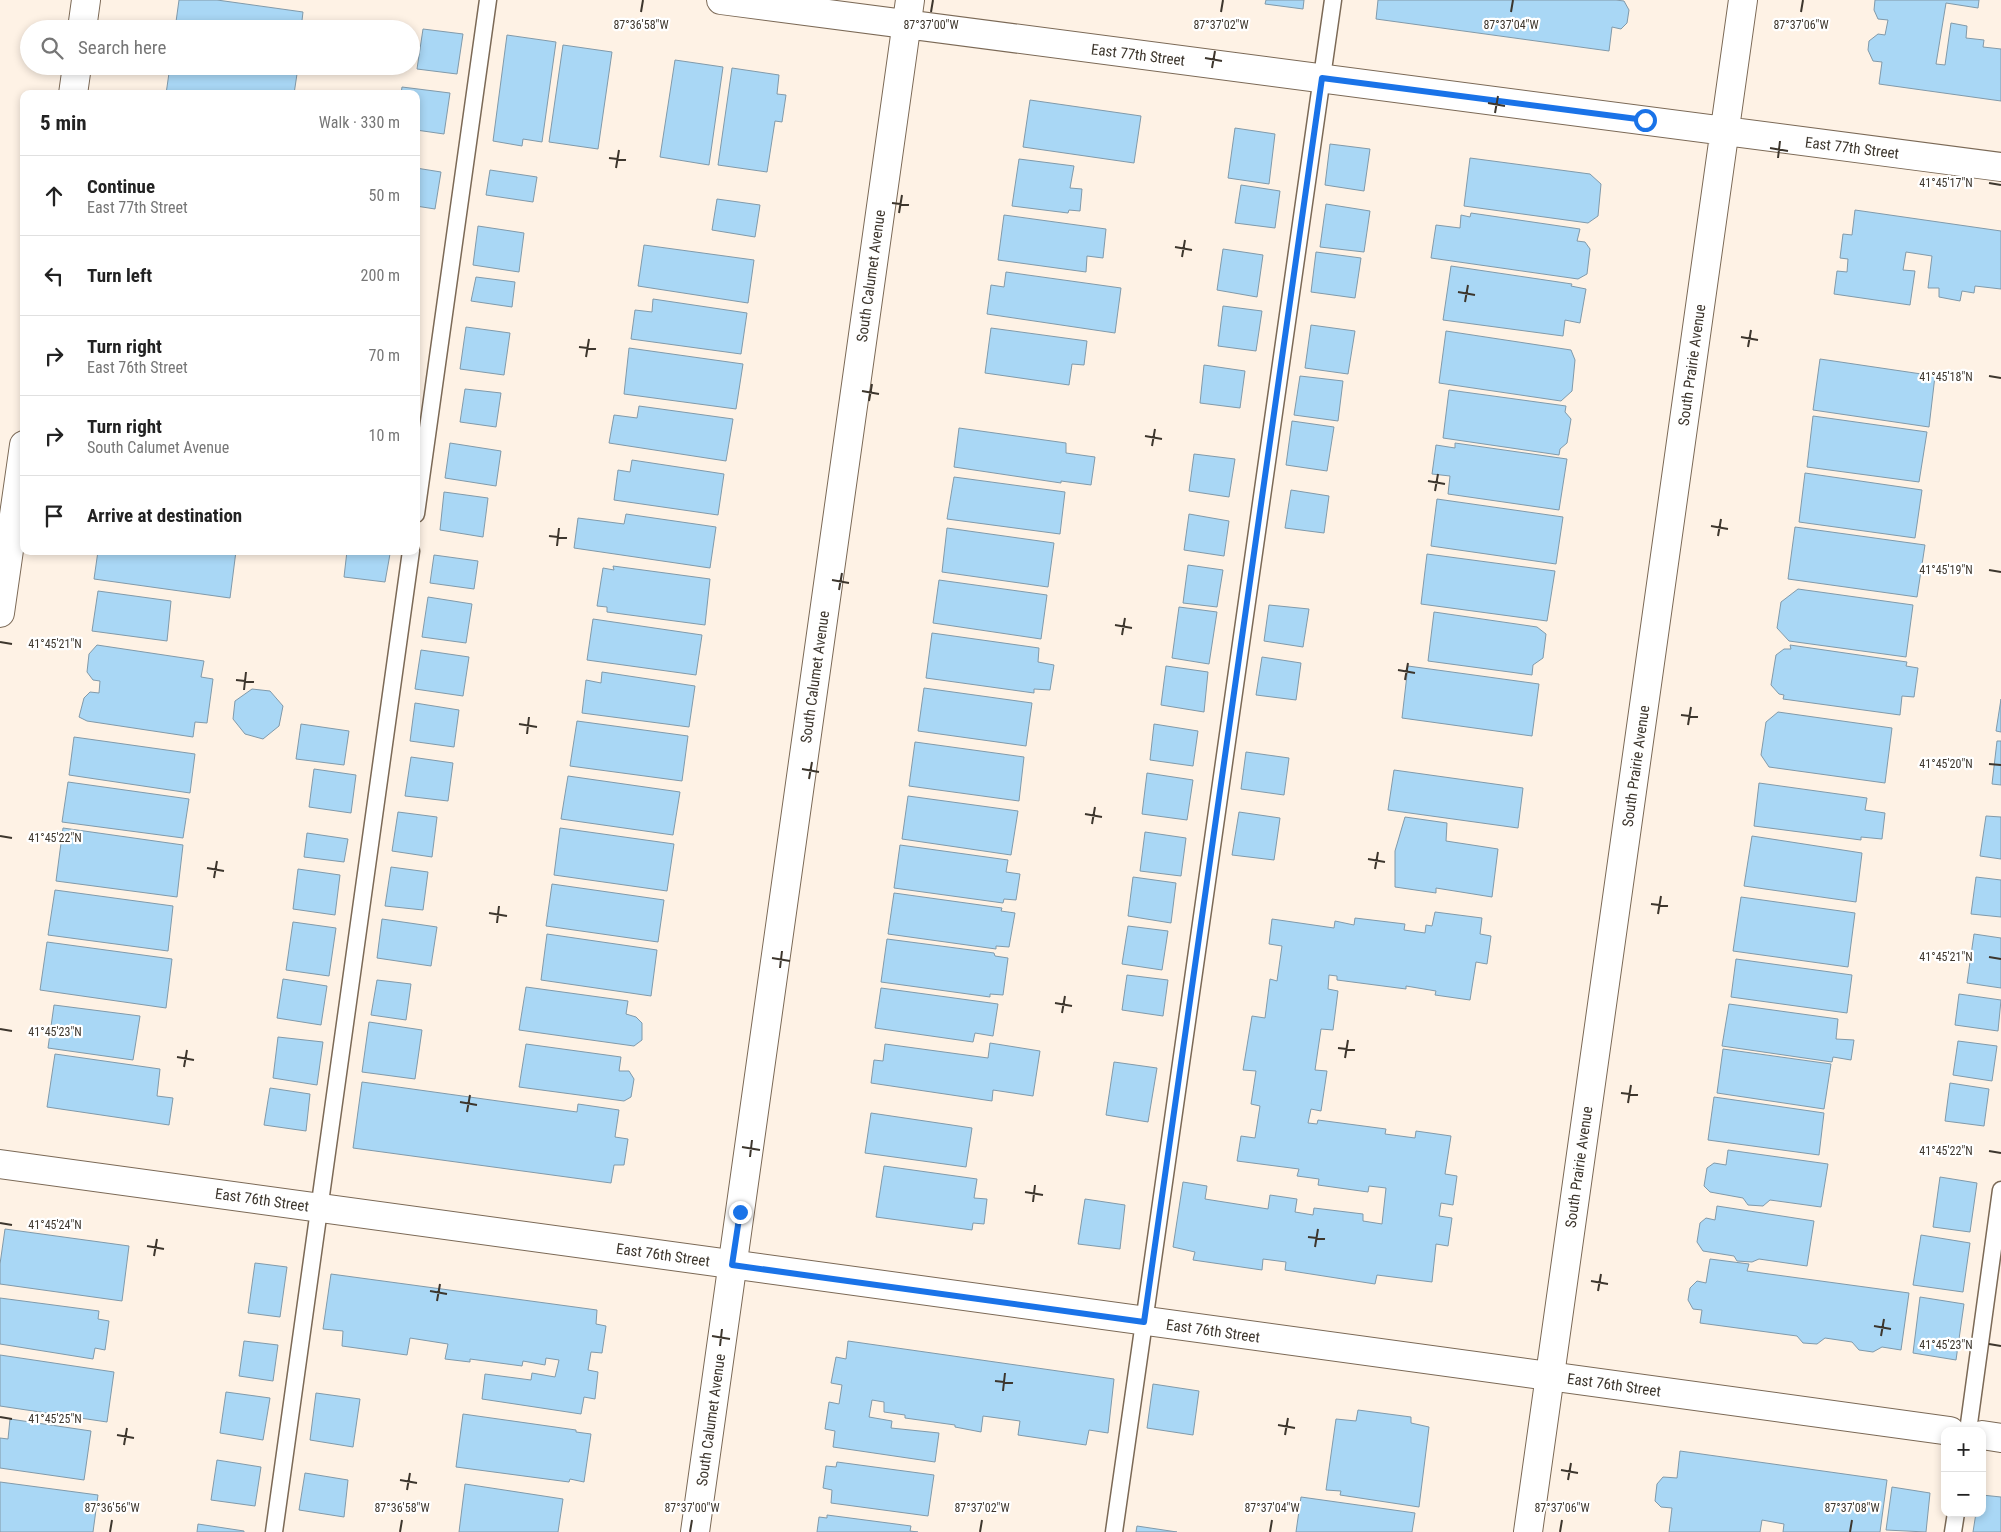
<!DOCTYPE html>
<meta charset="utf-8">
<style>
:root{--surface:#fff;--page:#f6f6f6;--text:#222;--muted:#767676;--line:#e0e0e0}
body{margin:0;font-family:"Roboto Condensed",sans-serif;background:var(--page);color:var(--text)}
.controls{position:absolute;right:15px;bottom:15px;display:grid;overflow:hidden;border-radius:10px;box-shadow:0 2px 8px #0003}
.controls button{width:45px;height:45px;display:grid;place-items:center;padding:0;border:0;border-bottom:1px solid var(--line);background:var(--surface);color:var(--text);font:25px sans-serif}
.stop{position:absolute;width:15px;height:15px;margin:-11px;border:4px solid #1a73e8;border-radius:50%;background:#fff}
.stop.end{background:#1a73e8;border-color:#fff;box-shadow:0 1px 5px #0008}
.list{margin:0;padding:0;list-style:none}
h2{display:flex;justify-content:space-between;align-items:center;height:65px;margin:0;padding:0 20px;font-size:21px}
h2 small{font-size:16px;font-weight:400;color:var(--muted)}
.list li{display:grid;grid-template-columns:32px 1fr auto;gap:15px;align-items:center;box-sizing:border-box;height:80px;padding:0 20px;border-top:1px solid var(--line)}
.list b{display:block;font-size:19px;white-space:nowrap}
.list p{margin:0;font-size:16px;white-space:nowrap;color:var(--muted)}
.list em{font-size:16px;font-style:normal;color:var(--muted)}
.icon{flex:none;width:28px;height:28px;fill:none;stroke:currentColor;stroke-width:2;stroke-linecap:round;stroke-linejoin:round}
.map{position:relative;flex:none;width:2001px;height:1532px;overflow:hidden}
.search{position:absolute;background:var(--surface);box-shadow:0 2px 8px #0003;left:20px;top:20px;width:400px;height:55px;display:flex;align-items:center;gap:12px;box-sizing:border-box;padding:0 18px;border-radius:28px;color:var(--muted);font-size:19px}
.panel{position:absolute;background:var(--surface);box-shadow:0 2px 8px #0003;left:20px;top:90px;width:400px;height:465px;border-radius:10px}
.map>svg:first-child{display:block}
.building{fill:#a9d7f5;stroke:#819aaa}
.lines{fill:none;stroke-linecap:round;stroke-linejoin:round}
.service-casing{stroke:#7b6956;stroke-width:19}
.minor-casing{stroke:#7b6956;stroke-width:30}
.tertiary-casing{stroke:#7b6956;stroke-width:30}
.service{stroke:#fff;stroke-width:16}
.minor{stroke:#fff;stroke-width:28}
.tertiary{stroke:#fff;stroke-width:28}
.route{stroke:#1a73e8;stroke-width:6}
.ticks{fill:none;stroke:#3d362d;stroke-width:2}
.labels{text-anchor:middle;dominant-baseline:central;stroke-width:4.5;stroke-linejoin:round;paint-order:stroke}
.street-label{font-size:15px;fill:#3d362d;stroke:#fff}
.ticks-label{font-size:12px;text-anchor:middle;fill:#3d362d;stroke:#fff;stroke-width:4.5;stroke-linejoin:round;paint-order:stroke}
</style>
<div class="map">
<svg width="2001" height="1532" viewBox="0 0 2001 1532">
<rect width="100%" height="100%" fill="#fef2e5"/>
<path class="building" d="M179,0H217L303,12L301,29H175Z
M1266,0H1304L1303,9L1265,4Z
M1378,0H1616L1624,1L1629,10L1627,23L1621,29L1612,27L1609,51L1376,19Z
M1875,0H1979L1978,8L1946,3L1936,64L1945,65L1951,23L1967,26L1966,38L1984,40L1983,47L2001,49V101L1879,84L1882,62L1873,61L1868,50L1869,41L1878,34L1885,35L1888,20L1878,19L1874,10Z
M423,29L463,34L457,74L417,69Z
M507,35L556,42L542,142L523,139L522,146L493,141Z
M563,45L612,52L598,149L549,142Z
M675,60L723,67L709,165L660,157Z
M170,66H244L297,74L294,94H166Z
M732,68L779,75L777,94L786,95L782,122L775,121L767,172L718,165Z
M402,87L450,93L444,134L416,130V94H401Z
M1030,100L1141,116L1134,163L1023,147Z
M1235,128L1275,134L1269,184L1228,178Z
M1330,144L1370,149L1364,191L1325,185Z
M1470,158L1590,174L1601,184L1598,216L1588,223L1464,206Z
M1019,159L1074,166L1070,188L1082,189L1080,211L1069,210L1068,213L1012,206Z
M416,168L441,172L435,209L416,206Z
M490,170L537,177L533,202L486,195Z
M1241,185L1280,191L1275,228L1235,223Z
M717,199L760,205L755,237L712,230Z
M1326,204L1370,211L1364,252L1320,247Z
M1855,210L2001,231V289L1975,286L1974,293L1962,291L1960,301L1939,297V288H1928L1932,256L1906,252L1903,270L1915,271L1910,305L1834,294L1837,271L1847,272L1848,259L1840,258L1843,234L1852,235Z
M1471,213L1580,229L1577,241L1585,242L1590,249L1587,274L1578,279L1431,258L1436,225L1460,228L1461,215L1470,217Z
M1004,215L1106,229L1103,258L1087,256L1086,272L998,260Z
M478,226L524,233L519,272L473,265Z
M644,245L754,260L748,303L638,286Z
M1223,249L1263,255L1257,297L1217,290Z
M1316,252L1361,258L1355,298L1311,292Z
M1451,266L1572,284L1571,286L1586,289L1580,323L1565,320L1563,336L1443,320Z
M1006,272L1121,288L1115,333L987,314L991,285L1004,287Z
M476,277L515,282L512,307L471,301Z
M653,299L747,313L741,354L631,339L635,310L652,312Z
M1223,306L1262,311L1256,351L1218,346Z
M1311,325L1355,331L1348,374L1305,368Z
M466,327L510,333L504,375L460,369Z
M991,328L1087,341L1084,365L1072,364L1069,385L985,373Z
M1446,331L1571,350L1575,360L1572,391L1561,401L1439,383Z
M629,348L743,364L736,409L624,394Z
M1820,359L1935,376L1929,427L1813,410Z
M1204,365L1245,371L1240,408L1200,403Z
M1300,376L1343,381L1338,421L1294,415Z
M465,389L501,393L496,427L460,422Z
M1449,390L1566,406L1565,412L1571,419L1567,443L1560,449L1559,455L1443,438Z
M639,406L733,419L726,461L609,443L614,415L637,418Z
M1813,416L1927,432L1919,482L1807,467Z
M1292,421L1334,427L1327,471L1286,465Z
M959,428L1066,443V453L1095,457L1091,485L1061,481V483L954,467Z
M450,443L501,451L496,486L445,478Z
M1455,443L1567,459L1559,510L1448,494L1450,476L1432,474L1436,445L1455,448Z
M1194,454L1235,459L1229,497L1189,491Z
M632,460L724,474L718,515L614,500L618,470L630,472Z
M1805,473L1922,490L1915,538L1799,522Z
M954,477L1065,492L1060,534L947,519Z
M1291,490L1329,496L1324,533L1285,528Z
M444,492L488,498L483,537L440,530Z
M1437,499L1563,517L1556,564L1431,546Z
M626,514L716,527L710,568L574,548L578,518L624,524Z
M1189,514L1229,521L1224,556L1184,550Z
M1795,527L1925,545L1917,597L1788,579Z
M947,528L1054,543L1048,587L942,572Z
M98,551H236L230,598L94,579Z
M347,551H372L390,554L385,582L344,577Z
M1427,554L1555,571L1547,621L1421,604Z
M434,555L478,561L474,589L430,583Z
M1188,565L1223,570L1217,607L1183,603Z
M613,566L710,579L705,625L607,612V607L597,606L603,568L614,570Z
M939,580L1047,595L1041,639L933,623Z
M1798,589L1913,605L1906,657L1789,641L1777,628L1781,602Z
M98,591L171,601L167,641L92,631Z
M428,597L472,604L466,643L422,637Z
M1269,605L1309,609L1303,647L1264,641Z
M1179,607L1217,612L1209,664L1172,658Z
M1434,612L1537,627L1546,634L1543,658L1533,665L1532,675L1428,661Z
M593,619L702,635L696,675L587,660Z
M932,633L1039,648L1038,662L1054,665L1050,690L1034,689V693L926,678Z
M97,645L204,661L201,677L213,679L207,723L195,722L193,737L87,721L79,717L84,698L90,692L99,693L100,681L93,680L87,672L89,654Z
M1790,645L1907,662L1906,666L1918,668L1914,697L1902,696L1900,715L1783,699L1784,695L1779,694L1771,685L1776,655L1784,649H1791Z
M421,650L469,657L463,696L415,689Z
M1262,657L1301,663L1296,700L1256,695Z
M1166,666L1208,672L1204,712L1161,705Z
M1408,666L1539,684L1532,736L1402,718Z
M602,672L695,686L689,727L582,713L586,680L601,683Z
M924,688L1032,703L1026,746L918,731Z
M252,689L270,691L283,706L279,726L263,739L245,734L233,719L235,701Z
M2001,699V732L1996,731Z
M415,703L459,710L454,747L410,741Z
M1778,712L1892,728L1885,783L1769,767L1761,755L1766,722Z
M577,721L688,736L682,781L570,766Z
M301,724L349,731L344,765L296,759Z
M1154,724L1198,731L1193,766L1150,760Z
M74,737L195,754L190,793L69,775Z
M1997,741H2001V785L1992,784Z
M915,742L1024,757L1019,801L909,786Z
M1246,752L1289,758L1284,795L1241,789Z
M411,757L453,763L448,801L405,796Z
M314,769L356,775L351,813L309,807Z
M1394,770L1523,788L1518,828L1388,810Z
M1147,773L1193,780L1187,820L1142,814Z
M568,776L680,792L673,835L561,819Z
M68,782L189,799L183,838L62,822Z
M1759,783L1867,798L1865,810L1885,813L1882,839L1861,837V840L1754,826Z
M908,796L1018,811L1011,855L902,839Z
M398,812L437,817L432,857L392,851Z
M1239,812L1280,818L1274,860L1232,855Z
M1986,816L2001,817V859L1980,856Z
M1405,817L1447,823L1446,841L1498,849L1492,897L1436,888V893L1395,887V851Z
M63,828L183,845L177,897L56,881Z
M560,828L674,844L667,891L554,875Z
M1145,832L1186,838L1181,876L1140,871Z
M307,833L348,839L344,862L304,857Z
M1752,836L1862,853L1856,902L1744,886Z
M900,845L1008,860L1006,872L1020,874L1016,900L1004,899L1003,903L894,888Z
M391,867L428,872L423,910L385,906Z
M298,869L340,875L335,915L293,909Z
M1133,877L1176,883L1171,923L1128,916Z
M1976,877L2001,880V917L1971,914Z
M552,884L664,900L658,942L546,926Z
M55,890L173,906L168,951L48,935Z
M894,893L1002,908L1001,911L1015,913L1009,947L996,946V949L888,934Z
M1741,897L1855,913L1848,967L1733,951Z
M1435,912L1482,918L1480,934L1491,936L1487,964L1476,962L1470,1000L1435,995L1436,991L1406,986V989L1337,980V976L1329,975L1328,989L1338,991L1333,1030L1321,1029L1315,1070L1327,1071L1321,1111L1311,1109L1308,1123L1317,1124L1318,1120L1386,1129L1385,1134L1415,1138L1416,1131L1451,1136L1445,1174L1457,1176L1453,1205L1441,1203L1439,1216L1452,1218L1448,1246L1436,1244L1432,1282L1377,1275L1375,1284L1285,1270L1286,1262L1263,1259L1262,1270L1193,1260L1195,1252L1173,1247L1183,1182L1207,1186L1205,1199L1268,1209L1270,1195L1297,1199L1295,1212L1313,1215L1314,1208L1363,1214V1221L1382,1224L1386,1188L1369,1186L1368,1192L1318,1185L1319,1179L1297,1176L1299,1169L1237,1161L1241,1136L1255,1138L1260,1106L1251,1104L1256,1071L1243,1070L1252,1016L1265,1018L1270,979L1277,981L1282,946L1269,944L1272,919L1334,928L1335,921L1354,925L1355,918L1405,924L1404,930L1425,933L1426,925L1432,926Z
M382,919L437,927L431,966L377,958Z
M293,922L336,928L329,976L286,970Z
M1128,926L1168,931L1162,970L1122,964Z
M547,934L657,950L651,996L541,980Z
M1974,934L2001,938V988L1967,983Z
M887,939L994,953L995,956L1008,958L1003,995L990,994V997L881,982Z
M47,942L172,959L166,1008L40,990Z
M1736,959L1852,975L1847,1013L1731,997Z
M1127,975L1168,980L1163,1016L1122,1010Z
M283,979L327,986L321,1025L277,1018Z
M377,980L411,984L406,1020L371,1015Z
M526,987L628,1001L626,1014L636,1017L642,1023V1040L634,1046L519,1030Z
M881,988L998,1004L993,1036L975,1033L973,1042L875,1028Z
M1959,994L2001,1000L1998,1031L1955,1025Z
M1729,1004L1838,1019L1836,1039L1854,1040L1851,1060L1833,1057L1832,1062L1722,1046Z
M54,1005L140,1016L133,1060L48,1048Z
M369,1022L422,1030L415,1079L362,1072Z
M278,1037L323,1042L317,1085L273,1078Z
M1958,1041L1997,1046L1992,1081L1953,1075Z
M990,1043L1040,1051L1033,1096L993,1090L992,1101L871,1083L874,1060L883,1061L885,1044L988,1058Z
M526,1044L621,1057L619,1071H629L634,1079L631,1097L624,1101L519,1087Z
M1723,1049L1831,1064L1824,1109L1717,1093Z
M55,1054L160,1069L157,1096L173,1098L169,1125L47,1107Z
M1114,1062L1157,1068L1148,1122L1106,1115Z
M362,1082L577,1112L578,1104L619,1110L615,1137L628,1139L624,1165H614L611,1183L353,1148Z
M1950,1083L1989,1089L1984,1126L1945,1121Z
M270,1088L310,1094L306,1131L264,1125Z
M1714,1097L1824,1113L1819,1155L1708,1140Z
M871,1113L972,1128L966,1167L865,1153Z
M1728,1150L1828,1164L1821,1207L1770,1200L1763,1206L1748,1205L1743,1198L1710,1192L1704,1186L1707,1168L1714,1163L1726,1165Z
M884,1166L977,1179L974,1198L987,1199L984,1224L973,1223L972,1230L876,1217Z
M1940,1177L1977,1183L1970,1232L1933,1227Z
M1085,1199L1125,1205L1120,1249L1078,1244Z
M1717,1206L1814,1221L1807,1266L1759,1259L1752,1262L1737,1261L1734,1256L1703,1251L1697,1242L1700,1223L1706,1218L1715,1220Z
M5,1229L129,1246L122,1301L0,1284V1264Z
M1921,1235L1970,1243L1963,1292L1913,1285Z
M1710,1259L1749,1264L1747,1271L1909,1293L1901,1350L1882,1347L1873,1352L1859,1350L1852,1342L1825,1338L1817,1344L1803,1343L1797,1336L1700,1323L1702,1310L1693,1309L1688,1300L1690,1288L1697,1281L1706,1283Z
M255,1263L287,1267L280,1317L248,1313Z
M331,1274L597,1310L596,1324L606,1326L602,1353L591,1352L588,1370L598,1372L595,1399L584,1397L581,1414L482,1399L485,1374L531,1380L532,1373L555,1377L559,1360L546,1358L545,1365L523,1361L522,1366L470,1359V1362L445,1359L448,1344L410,1338L407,1355L342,1346L343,1331L323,1329Z
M1920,1297L1964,1304L1956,1360L1913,1353Z
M0,1298L99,1311L98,1319L109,1321L105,1350L95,1348L93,1359L0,1344Z
M244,1341L278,1345L273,1381L239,1376Z
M848,1341L1114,1379L1108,1433L1089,1430L1086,1445L1018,1435L1020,1421L983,1416L981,1432L955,1427V1425L905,1418V1415L884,1412V1402L872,1400L869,1417L892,1421L891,1428L939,1433L935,1462L833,1447L835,1431L825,1429L829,1402L839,1404L842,1385L831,1383L836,1357L846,1359Z
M0,1355L114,1372L107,1422L0,1406Z
M1153,1384L1199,1391L1193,1435L1147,1428Z
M226,1392L270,1398L263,1440L220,1433Z
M316,1393L360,1399L353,1447L310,1440Z
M1358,1410L1411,1417V1423L1429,1427L1419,1507L1340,1495L1341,1491L1326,1490L1336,1419L1356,1421Z
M463,1414L576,1430V1432L591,1434L584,1482L570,1479L569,1482L456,1467Z
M10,1419L91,1431L84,1480L0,1468V1438L8,1439Z
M1680,1451L1887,1480L1880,1532H1783L1784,1524L1762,1520L1760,1532H1669L1672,1508L1661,1507L1655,1501L1657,1484L1663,1477L1677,1478Z
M217,1460L261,1467L255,1506L211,1500Z
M837,1462L934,1475L928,1516L831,1503L832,1490L823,1488L826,1466L836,1467Z
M305,1473L348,1480L344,1517L299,1510Z
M0,1482L98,1495L93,1532H0Z
M465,1484L563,1499L558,1532H459Z
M1892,1487L1930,1493L1926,1532L1886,1530Z
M1982,1495L2001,1497V1532H1973L1976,1513H1982Z
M1301,1497L1415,1513L1412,1532H1296Z
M827,1515L911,1526L910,1531L918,1532H817L819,1517L827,1518Z
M198,1524L244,1531V1532H197Z
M1137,1526L1177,1532H1136Z"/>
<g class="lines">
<defs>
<path id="service" d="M416,514L488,0
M1968,1431L2001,1190
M274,1532L411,551
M1114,1532L1333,0
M1953,1532L1956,1513"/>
<path id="minor" d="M721,0L2001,167
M695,1532L910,0
M1528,1532L1743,0"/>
<path id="tertiary" d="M82,29L86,0
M73,94L77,66
M0,613L24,445
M0,1164L1950,1431
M1982,1435L2001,1438"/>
</defs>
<use href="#service" class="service-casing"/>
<use href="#minor" class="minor-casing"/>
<use href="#tertiary" class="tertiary-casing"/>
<use href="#service" class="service"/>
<use href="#minor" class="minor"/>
<use href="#tertiary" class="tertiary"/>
</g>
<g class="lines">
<path class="route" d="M740,1212L732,1265L1144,1322L1322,78L1645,120"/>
</g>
<path class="ticks" d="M641,12L643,0M931,12L933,0M1221,12L1223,0M1511,12L1513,0M1801,12L1803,0M1205,58L1222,61M1212,68L1215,51M1488,103L1505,106M1495,113L1498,96M1770,148L1788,151M609,158L626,160M1778,158L1780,141M616,168L619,150M1989,183L2001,185M892,203L909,205M899,213L902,195M1175,247L1192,250M1182,257L1185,240M1458,292L1475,295M1465,302L1468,285M1741,337L1758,340M579,347L596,349M1748,347L1751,330M586,357L589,339M1989,376L2001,378M862,391L879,394M869,401L872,384M1145,436L1162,439M1152,446L1155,429M1428,481L1445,484M1435,491L1438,474M1711,526L1728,529M549,536L567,538M1718,536L1721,519M557,546L559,528M1989,570L2001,572M832,580L849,583M839,590L842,573M1115,625L1132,628M1122,635L1125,618M0,642L12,644M1398,670L1415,673M236,680L254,682M1405,680L1408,663M244,690L246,672M1681,715L1698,717M519,724L537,727M1688,725L1691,707M527,734L529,717M1989,764L2001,765M802,769L819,772M809,779L812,762M1085,814L1102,817M1092,824L1095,807M0,836L12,838M1368,859L1385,862M207,868L224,871M1375,869L1378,852M214,878L217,861M1651,904L1668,906M489,913L507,916M1658,914L1661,896M497,923L499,906M1989,957L2001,959M772,958L790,961M780,968L782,951M1055,1003L1072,1006M1062,1013L1065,996M0,1029L12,1031M1338,1048L1355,1050M177,1057L194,1060M1345,1058L1348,1040M184,1067L187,1050M1621,1093L1638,1095M460,1102L477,1105M1628,1103L1631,1085M467,1112L470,1095M742,1147L760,1150M1989,1151L2001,1153M750,1157L752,1140M1025,1192L1043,1195M1033,1202L1035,1185M0,1223L12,1225M1308,1237L1325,1239M147,1246L164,1249M1315,1247L1318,1229M154,1256L157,1239M1591,1281L1608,1284M430,1291L447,1294M1598,1291L1601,1274M437,1301L440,1284M1874,1326L1891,1329M712,1336L730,1339M1881,1336L1884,1319M1989,1344L2001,1346M720,1346L722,1329M995,1381L1013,1383M1003,1391L1005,1373M0,1417L12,1419M1278,1425L1295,1428M117,1435L134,1438M1285,1435L1288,1418M124,1445L127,1428M1561,1470L1578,1473M400,1480L417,1483M1568,1480L1571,1463M407,1490L410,1473M110,1532L112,1520M400,1532L402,1520M690,1532L692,1520M980,1532L982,1520M1270,1532L1272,1520M1560,1532L1562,1520M1850,1532L1852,1520"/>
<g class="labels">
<g class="street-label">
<text transform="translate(1138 55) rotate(7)">East 77th Street</text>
<text transform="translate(1852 148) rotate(7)">East 77th Street</text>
<text transform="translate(871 276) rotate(-82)">South Calumet Avenue</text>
<text transform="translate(1692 365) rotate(-82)">South Prairie Avenue</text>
<text transform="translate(815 677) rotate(-82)">South Calumet Avenue</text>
<text transform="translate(1636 766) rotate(-82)">South Prairie Avenue</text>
<text transform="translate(1579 1167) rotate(-82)">South Prairie Avenue</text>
<text transform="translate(262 1200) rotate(8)">East 76th Street</text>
<text transform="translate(663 1255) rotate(8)">East 76th Street</text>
<text transform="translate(1213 1331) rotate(8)">East 76th Street</text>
<text transform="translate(1614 1385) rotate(8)">East 76th Street</text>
<text transform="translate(711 1420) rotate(-82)">South Calumet Avenue</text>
</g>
</g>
<g class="ticks-label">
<text x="641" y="29">87°36'58"W</text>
<text x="931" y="29">87°37'00"W</text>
<text x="1221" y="29">87°37'02"W</text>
<text x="1511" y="29">87°37'04"W</text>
<text x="1801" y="29">87°37'06"W</text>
<text x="1946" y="187">41°45'17"N</text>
<text x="1946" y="381">41°45'18"N</text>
<text x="1946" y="574">41°45'19"N</text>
<text x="55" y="648">41°45'21"N</text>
<text x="1946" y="768">41°45'20"N</text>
<text x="55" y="842">41°45'22"N</text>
<text x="1946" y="961">41°45'21"N</text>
<text x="55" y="1036">41°45'23"N</text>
<text x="1946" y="1155">41°45'22"N</text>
<text x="55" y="1229">41°45'24"N</text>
<text x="1946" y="1349">41°45'23"N</text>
<text x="55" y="1423">41°45'25"N</text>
<text x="112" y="1512">87°36'56"W</text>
<text x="402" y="1512">87°36'58"W</text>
<text x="692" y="1512">87°37'00"W</text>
<text x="982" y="1512">87°37'02"W</text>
<text x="1272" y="1512">87°37'04"W</text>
<text x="1562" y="1512">87°37'06"W</text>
<text x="1852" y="1512">87°37'08"W</text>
</g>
</svg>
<div class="controls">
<button>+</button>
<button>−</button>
</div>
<div class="stop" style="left:1645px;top:120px"></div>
<div class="stop end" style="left:740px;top:1212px"></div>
<div class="search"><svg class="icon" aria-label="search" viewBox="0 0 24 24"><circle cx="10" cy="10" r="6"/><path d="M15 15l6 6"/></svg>Search here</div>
<section class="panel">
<h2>5 min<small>Walk · 330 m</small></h2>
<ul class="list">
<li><svg class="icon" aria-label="ahead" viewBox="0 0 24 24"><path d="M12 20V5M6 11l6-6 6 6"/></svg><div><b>Continue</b><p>East 77th Street</p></div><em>50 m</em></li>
<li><svg class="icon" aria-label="left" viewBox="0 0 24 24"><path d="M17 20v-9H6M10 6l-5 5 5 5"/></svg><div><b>Turn left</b></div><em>200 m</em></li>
<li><svg class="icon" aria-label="right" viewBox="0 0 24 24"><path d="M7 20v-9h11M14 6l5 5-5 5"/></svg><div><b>Turn right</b><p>East 76th Street</p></div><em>70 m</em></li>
<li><svg class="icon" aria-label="right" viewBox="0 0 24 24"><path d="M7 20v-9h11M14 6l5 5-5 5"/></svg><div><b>Turn right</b><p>South Calumet Avenue</p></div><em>10 m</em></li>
<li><svg class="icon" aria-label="arrive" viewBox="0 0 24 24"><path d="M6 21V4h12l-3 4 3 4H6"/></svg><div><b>Arrive at destination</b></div></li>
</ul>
</section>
</div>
